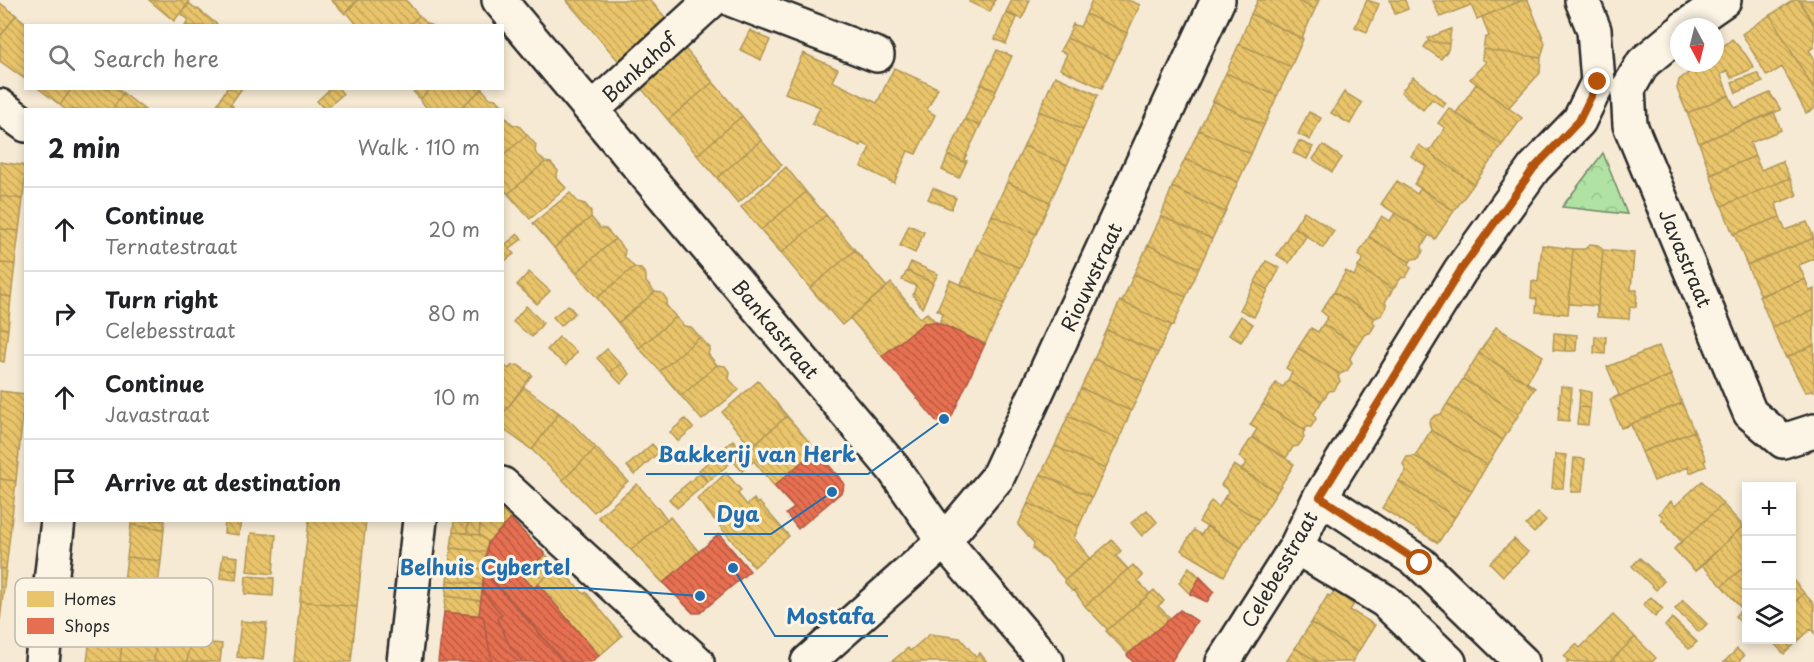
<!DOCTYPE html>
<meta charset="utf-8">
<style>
:root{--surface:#fff;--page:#f6f6f6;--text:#202124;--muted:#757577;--line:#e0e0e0}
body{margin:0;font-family:"Playpen Sans",sans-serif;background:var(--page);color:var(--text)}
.controls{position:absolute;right:18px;bottom:18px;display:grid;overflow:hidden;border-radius:0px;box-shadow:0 3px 9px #0003}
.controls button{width:54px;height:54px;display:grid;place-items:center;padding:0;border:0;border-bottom:2px solid var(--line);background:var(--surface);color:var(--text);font:30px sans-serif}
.compass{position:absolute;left:1670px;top:18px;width:54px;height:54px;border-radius:50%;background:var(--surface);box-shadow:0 3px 9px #0003;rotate:173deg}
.stop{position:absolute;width:18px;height:18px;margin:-14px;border:4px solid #b45309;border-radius:50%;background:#fff}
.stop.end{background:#b45309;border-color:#fff;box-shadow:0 2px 6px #0008}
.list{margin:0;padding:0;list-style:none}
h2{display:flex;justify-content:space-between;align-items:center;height:78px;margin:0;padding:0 24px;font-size:26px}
h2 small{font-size:20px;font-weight:400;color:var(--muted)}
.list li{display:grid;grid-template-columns:39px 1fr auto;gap:18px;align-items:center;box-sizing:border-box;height:84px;padding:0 24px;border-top:2px solid var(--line)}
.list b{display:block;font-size:22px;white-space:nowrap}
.list p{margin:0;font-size:20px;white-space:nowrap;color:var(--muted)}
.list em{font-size:20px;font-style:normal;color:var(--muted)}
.icon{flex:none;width:33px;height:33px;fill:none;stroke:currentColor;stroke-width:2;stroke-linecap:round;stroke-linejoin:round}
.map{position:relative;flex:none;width:1814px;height:662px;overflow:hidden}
.search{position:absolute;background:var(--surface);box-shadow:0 3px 9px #0003;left:24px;top:24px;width:480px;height:66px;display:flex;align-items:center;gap:15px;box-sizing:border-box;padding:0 21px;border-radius:0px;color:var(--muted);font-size:22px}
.panel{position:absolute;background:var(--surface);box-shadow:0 3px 9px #0003;left:24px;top:108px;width:480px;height:414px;border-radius:0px}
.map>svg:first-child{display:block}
.forest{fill:url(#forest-crowns);stroke:#6e8667;stroke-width:1.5}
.homes{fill:url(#homes-back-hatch);stroke:#b09657;stroke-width:1.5}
.shops{fill:url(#shops-back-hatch);stroke:#af5b46;stroke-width:1.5}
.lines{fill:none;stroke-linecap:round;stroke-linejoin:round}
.minor-casing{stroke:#2b2b2b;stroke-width:38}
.minor{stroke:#fcf5e5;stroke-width:33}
.route{stroke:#b45309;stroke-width:8}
.labels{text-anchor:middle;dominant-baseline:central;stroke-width:6;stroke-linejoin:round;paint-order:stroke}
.street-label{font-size:20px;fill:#2b2b2b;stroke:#fcf5e5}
.key{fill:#fcf5e5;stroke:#bdb8ad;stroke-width:1.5}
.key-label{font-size:16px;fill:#2b2b2b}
.leader{fill:none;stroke:#1f6fb2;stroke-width:2}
.callout-dot{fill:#1f6fb2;stroke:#fcf5e5;stroke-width:2}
.callout-label{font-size:21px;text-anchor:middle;font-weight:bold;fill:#1f6fb2;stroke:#fcf5e5;stroke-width:6;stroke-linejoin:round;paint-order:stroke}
</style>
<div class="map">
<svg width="1814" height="662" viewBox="0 0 1814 662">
<defs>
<pattern id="forest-crowns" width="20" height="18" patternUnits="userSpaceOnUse" patternTransform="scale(1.5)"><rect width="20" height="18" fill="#b0e2a3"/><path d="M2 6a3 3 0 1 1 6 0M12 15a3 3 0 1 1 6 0" fill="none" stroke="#98c28c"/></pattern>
<pattern id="homes-back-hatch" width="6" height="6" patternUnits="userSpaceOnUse" patternTransform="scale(1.5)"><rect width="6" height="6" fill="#e9c46a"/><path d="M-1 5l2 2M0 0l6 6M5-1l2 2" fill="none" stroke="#c8a95c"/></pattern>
<pattern id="shops-back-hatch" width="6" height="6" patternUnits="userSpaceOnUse" patternTransform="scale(1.5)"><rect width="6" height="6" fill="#e76f51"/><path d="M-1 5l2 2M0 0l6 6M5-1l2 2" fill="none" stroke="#bb5b43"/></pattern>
</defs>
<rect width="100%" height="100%" fill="#f6ead4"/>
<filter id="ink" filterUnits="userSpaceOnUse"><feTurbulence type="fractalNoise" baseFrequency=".0167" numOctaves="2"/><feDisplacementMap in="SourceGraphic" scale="12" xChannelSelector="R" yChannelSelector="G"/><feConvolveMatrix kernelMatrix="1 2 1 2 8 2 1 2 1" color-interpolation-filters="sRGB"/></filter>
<g filter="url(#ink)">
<path class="forest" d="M1603,153L1627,214L1562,207Z"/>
<path class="homes" d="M149,0H187L189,2L174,21Z
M331,0H358L345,14Z
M358,0H406L419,16L408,26H358L346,11Z
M566,0H650L671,24L622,65Z
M970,0H995L990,12L969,2Z
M1012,0H1030L1022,19L1006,12Z
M1092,0H1128L1140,5L1127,33L1086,14Z
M1258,0H1296L1315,9L1302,38L1251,14Z
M1296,0H1319L1315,9Z
M1367,0L1379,4L1367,32L1355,27Z
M1390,0H1405L1408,9L1395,14Z
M1523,0H1528L1545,43L1541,58L1483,49L1485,38L1489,36L1482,17Z
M1523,0L1477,19L1471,5L1440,17L1433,1Z
M1794,0H1799L1814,25V47L1809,50L1814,58V90L1770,15Z
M1799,0H1814V25Z
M0,3L16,15L0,37Z
M189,3L197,10L198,9L219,26H185L189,20L181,14Z
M1006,13L1017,18L1006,44L995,39Z
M1086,14L1127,33L1115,60L1067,38L1073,24L1080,27Z
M1251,14L1303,39L1291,67L1239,44Z
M16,15L30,26H26L25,79L0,61V37Z
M1770,15L1814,90V109L1806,113L1782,67L1767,76L1742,34Z
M419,16L427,24L433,26H408Z
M1451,29L1449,44L1428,41V38Z
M750,30L770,40L761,60L740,50Z
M1067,38L1115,60L1102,88L1060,69L1067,54L1060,51Z
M1732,39L1746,55L1754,68L1731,78L1727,70L1721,75L1729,95L1687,113L1677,89L1679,80L1701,63H1715V53Z
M1428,41L1449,44L1448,50L1441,59L1424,47Z
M681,44L713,82L668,120L637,83Z
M1239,44L1291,67L1277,96L1226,73Z
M1483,49L1541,58L1540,73L1508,108L1470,79L1486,62L1482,59Z
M997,50L1012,56L996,91L981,84Z
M803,53L838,69L832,81L877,103L894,68L938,88L927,110L935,115L916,154L908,151L894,183L861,167L870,147L862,143L861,146L812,124L820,107L785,93Z
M1226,73L1277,96L1264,125L1213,101Z
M1757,73L1763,82L1736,93L1732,82Z
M1055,76L1098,95L1083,130L1039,111Z
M1413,77L1446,103L1443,107L1432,99L1423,110L1401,92Z
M713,82L742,116L697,155L668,120Z
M981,84L996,91L980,126L965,119Z
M1476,84L1522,118L1502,145L1456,113Z
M38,88H72L60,105Z
M72,88H116L123,93L112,110H66L60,105Z
M227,88H242L230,105L233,106L230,110H214Z
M331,88H338L343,94L325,110L317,101Z
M410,88H432L420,99Z
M432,88H482V89L458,110H428L420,99Z
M482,89L490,98L496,99L503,106L502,110H458Z
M1344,92L1362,103L1350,124L1331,113Z
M123,93L145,110H112Z
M1770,93L1781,110L1699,143L1687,113L1729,95L1735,108Z
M1213,101L1264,125L1251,154L1199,130Z
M1449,108L1502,145L1474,184L1429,152L1445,128L1438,123Z
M1039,111L1083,130L1067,165L1024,146Z
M1309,112L1321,118L1310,140L1298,134Z
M1774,112L1781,130L1750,143L1755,156L1711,175L1699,143Z
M502,113L512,124L519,126L527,135L502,156Z
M742,116L761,140L717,178L697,155Z
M965,119L980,126L964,160L967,161L966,163L948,155Z
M1199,130L1251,154L1238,182L1185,159Z
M527,135L536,145L535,152L545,162L508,194L502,187V156Z
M761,140L782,165L738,203L717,178Z
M1299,141L1313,147L1307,159L1293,153Z
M1323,145L1342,158L1332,172L1313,159Z
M1419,145L1474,184L1454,211L1414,184L1426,166L1411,156Z
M1024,146L1067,165L1050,202L1007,182Z
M948,155L966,163L959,178L942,170Z
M1755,156L1761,170L1782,161L1790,178L1722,206L1710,175Z
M1185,159L1238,182L1225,212L1172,187Z
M0,162L26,166L23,199L0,196Z
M545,162L551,163L558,171L556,177L566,188L530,219L508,194Z
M786,167L806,192L761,230L741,207Z
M1790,178L1797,195L1776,204L1780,217L1733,234L1722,206Z
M1397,181L1417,194L1421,188L1454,211L1435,239L1381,204Z
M1007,182L1050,202L1036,234L992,215Z
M1172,187L1225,212L1212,239L1161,216Z
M933,188L956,198L951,209L928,199Z
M806,192L826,215L781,253L761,230Z
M570,193L578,202L585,204L591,211V217L554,248L533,223Z
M0,196L23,199L19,231L0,229Z
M1304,211L1334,231L1323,248L1294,227Z
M1395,213L1429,235L1422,246L1423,251L1419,258L1412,259L1410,262L1369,237L1382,216L1390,221Z
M826,215L855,250L810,288L781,253Z
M992,215L1036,234L1020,268L976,249Z
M1161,216L1212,239L1199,268L1148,245Z
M591,217L600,228L606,229L615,239L576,273L554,248Z
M1780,217L1785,230L1807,222L1814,238L1747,265L1734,234Z
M909,225L924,232L915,253L900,246Z
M1294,227L1307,235L1289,263L1277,255Z
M0,229L19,231L15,264L0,263Z
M518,234L522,239L509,249L514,254L502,263V247Z
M1369,237L1410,262L1409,264L1411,268L1406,277L1401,278L1393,289L1358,267L1363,259L1358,255Z
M1814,238V259L1799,265L1805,279L1761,296L1747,265Z
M615,239L625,250L624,256L634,267L597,298L576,273Z
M1590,244L1598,245L1603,250L1597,317V306L1569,304L1568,314L1573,249H1585Z
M1148,245L1199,268L1186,297L1134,274Z
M1542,245L1573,249L1568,314L1536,312L1537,299L1531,298L1532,281L1538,282Z
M976,249L1020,268L1004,304L961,284Z
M855,250L887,287L842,325L810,288Z
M1603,250L1634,253L1631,290H1637L1636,307H1630L1629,319L1597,317Z
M1266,261L1280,268L1268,290L1255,282Z
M911,262L938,274L933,283L907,271Z
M0,263L15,264L11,297L0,295Z
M634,267L641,269L646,275V282L655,292L618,323L597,298Z
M1358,267L1393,289L1385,302L1387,306L1382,315L1375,318L1334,292L1346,271L1354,276Z
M907,271L933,283L922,308L913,295L916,286L902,280Z
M529,272L550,291L537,304L517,285Z
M1134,274L1186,297L1173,326L1122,302Z
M1805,279L1810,291L1814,289V310L1772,327L1759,296Z
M950,280L1004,304L985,344L939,323L943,313L937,310Z
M1255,282L1268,290L1254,317L1240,310Z
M891,283L920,318L927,313L936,322L924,323L882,356L850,318Z
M655,292L662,293L667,300L666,305L676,317L639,348L618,323Z
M1334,292L1375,318L1373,321L1375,325L1370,333L1365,334L1357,346L1323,324L1328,317L1321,311Z
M0,295L11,297L8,329L0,328Z
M1120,301L1171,325L1158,353L1107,330Z
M568,305L575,313L561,326L553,317Z
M526,306L543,323L532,337L513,322Z
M1814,310V345L1786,358L1772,327Z
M1241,316L1253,324L1241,342L1229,335Z
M676,317L684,326L691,327L700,337L660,371L639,348Z
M1323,324L1357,346L1350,358L1352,363L1347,371L1340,374L1298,348L1311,328L1318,332Z
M1496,327L1543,356L1527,382L1535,388L1479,353Z
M0,328L8,329L4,362L0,361Z
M1107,330L1158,353L1145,382L1094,359Z
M1554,333L1566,334L1565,351L1553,350Z
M1566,334L1577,335L1576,351H1565Z
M1595,336L1606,337L1605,354L1594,353Z
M559,337L577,352L566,365L547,350Z
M700,337L710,348L708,354L717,365L681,396L660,371Z
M1814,345V391L1805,392L1787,357Z
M1659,346L1671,375L1610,400L1619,395L1607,367Z
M1298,348L1340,374L1338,377L1340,381L1334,390L1329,391L1322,401L1288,380L1292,372L1286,368Z
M607,349L621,364L610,372L597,358Z
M1479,353L1535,388L1519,414L1463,379Z
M1094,359L1145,382L1131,411L1081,388Z
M502,364L509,369L511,366L518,365L532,375L502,415Z
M621,364L630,374L621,384L610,372Z
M717,365L725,366L730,373L729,379L739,390L702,420L681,396Z
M1671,375L1682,403L1621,428L1610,400Z
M1463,379L1519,414L1503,440L1447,404Z
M1288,380L1322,401L1314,414L1316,419L1311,427H1306L1305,430L1263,404L1276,383L1283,387Z
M758,381L787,416L751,447L722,412Z
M1561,386L1572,388L1569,421L1558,420Z
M524,387L559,413L532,450L502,428V415Z
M1081,388L1131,411L1119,440L1068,416Z
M1580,390L1591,392L1590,408L1579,407Z
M0,391L25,394L16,481L0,479Z
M1682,403L1694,431L1642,452L1631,425L1621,428Z
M1263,404L1305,430L1303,433L1304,438L1298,446L1293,447L1286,458L1252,437L1257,429L1250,425Z
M1447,404L1503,440L1487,465L1431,430L1429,422L1434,416L1441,414Z
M1579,407L1590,408L1588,425L1577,424Z
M559,413L571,422L596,448L563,480L532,450Z
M787,416L816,450L774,486L754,461L742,471L734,462Z
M1068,416L1119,440L1105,469L1055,446Z
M685,419L693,428L678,441L670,432Z
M1431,430L1487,465L1472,491L1415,456Z
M1694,431L1706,460L1704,461L1706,466L1690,473L1688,467L1654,481L1642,452Z
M1252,437L1294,464L1277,492L1241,470L1247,462L1239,457Z
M733,440L743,452L708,482L699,470Z
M652,444L659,452L634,475L627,466Z
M1055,446L1105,469L1092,497L1041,474Z
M596,448L628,481L594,512L563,480Z
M1555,454L1566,455L1563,488H1552Z
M1415,456L1472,491L1455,517L1399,481L1406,471L1403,464L1407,457Z
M1574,458L1585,459L1582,492H1571Z
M1234,465L1277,492L1259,520L1224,498L1229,491L1221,485Z
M700,473L708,482L677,508L669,499Z
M726,473L741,490L738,494L747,505L754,499L757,504L759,502L789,536L754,567L697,499Z
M1041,474L1092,497L1079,526L1028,503Z
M0,479L16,481L6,569L0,568Z
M1399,481L1455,517L1438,543L1382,508Z
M1702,481L1723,504L1674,549L1681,541L1661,519L1663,517L1659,513L1671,501L1675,506Z
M637,484L667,519L631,550L598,517Z
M1224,498L1259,520L1241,548L1199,522L1211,501L1219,507Z
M1028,503L1079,526L1074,538L1090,558L1065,580L1047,559L1041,557L1033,549L1034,543L1018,525Z
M1723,504L1743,526L1695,571L1674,549Z
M502,510L511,519L488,542L479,535L480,525L486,520H502Z
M1147,510L1157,522L1142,536L1131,523Z
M1538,513L1546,520L1534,533L1526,525Z
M670,517L699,552L663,583L631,550Z
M131,520H165L164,529L131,525Z
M225,520H241L239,535L224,533Z
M309,520H366L357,607L300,601Z
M474,520H481L479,535L467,533L468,523H474Z
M454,521L468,523L467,533L453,532Z
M131,525L164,529L161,561L127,557Z
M1207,526L1241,548L1224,576L1181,550L1194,530L1201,535Z
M1743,526L1746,530V565L1722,586L1703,566L1695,572Z
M453,532L479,535L488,542L486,552L451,548Z
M251,533L276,535L273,574L247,571Z
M1514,539L1528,552L1503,576L1490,563Z
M1112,540L1121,551L1116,556L1128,569L1085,606L1074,590L1072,591L1064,581Z
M451,548L486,552L485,569L449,565Z
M545,554L557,566L534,588L522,576Z
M223,555L238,557L237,570L221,568Z
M127,557L161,561L157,593L123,589Z
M1640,558L1664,581L1656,590L1632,566Z
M449,565L485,569L483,585L447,580Z
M1133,565L1143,576L1138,581L1150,594L1106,631L1107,629L1085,606Z
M1746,565V606L1735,616L1742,609L1722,586Z
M557,566L584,594L586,592L622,636L599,656L538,584Z
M1189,567L1200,577L1190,594L1179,583Z
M0,568L6,569L0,621Z
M221,568L237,570L236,580L220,578Z
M246,576L274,578L273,596L245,594Z
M1792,579L1804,593L1792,605Z
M447,580L483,585L481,601L446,596Z
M1154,590L1164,601L1158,606L1171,619L1128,654L1106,631Z
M1334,591L1354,604L1350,610L1375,625L1358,652L1311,623L1328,595L1330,597Z
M1804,593L1814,604V633L1811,629L1784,654L1771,640H1792V605Z
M446,596L481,601L479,615L444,612Z
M1651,597L1663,609L1655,617L1643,605Z
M1683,600L1707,624L1699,632L1675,609Z
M300,601L357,607L351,662H294Z
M1746,606V628L1735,616Z
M1613,615L1635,637L1610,662H1566L1568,661L1564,656L1576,644L1580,648Z
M1672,618L1697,642L1689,649L1665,626Z
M241,621L267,623L263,660L237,657Z
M1311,623L1358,652L1352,662H1318L1295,648Z
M91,630L123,633L120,662H87Z
M123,633L157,637L154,662H120Z
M930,634L960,638L976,657L980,653L987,662H891L908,648L910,651Z
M157,637L190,641L187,662H154Z
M1635,637L1656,658L1652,662H1610Z
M190,641L222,644L220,662H187Z
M1295,648L1318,662H1286Z
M1737,649L1744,656L1738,662H1724Z"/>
<path class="shops" d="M936,322L985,344L950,420L937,422L882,356L924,323Z
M816,450L844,483L843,491L798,529L786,514L794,508L774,486Z
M511,519L545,554L522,576L534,588L538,584L599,656L591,662H564L484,571L488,542Z
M719,534L750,571L700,613H693L663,583Z
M484,571L515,604L564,662H523L511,648L497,619L502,615L482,591Z
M1200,577L1214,591L1207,602L1190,594Z
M482,591L502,615L497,619L511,648L523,662H492L483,616L479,615Z
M1180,610L1197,621L1171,662H1133L1127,655Z
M444,612L483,616L492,662H438Z"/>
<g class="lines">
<defs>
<path id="minor" d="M499,0L893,468L944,541L1047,662
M733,0L877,55
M1685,27L1724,0
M1679,33L1643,63L1628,89L1630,125L1750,413L1783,441L1814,431
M0,106L26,125
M592,110L712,0
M502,484L697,662
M1320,497L1420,563L1522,662
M1296,547L1385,601L1449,662
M42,662L58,520
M404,662L420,520
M808,662L944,541L997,478L1218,0
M1223,662L1296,547L1320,497L1460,271L1534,168L1579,121L1598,82L1594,30L1582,0"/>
</defs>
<use href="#minor" class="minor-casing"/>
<use href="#minor" class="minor"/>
</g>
</g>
<g class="lines" filter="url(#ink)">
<path class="route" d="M1420,563L1320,497L1460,271L1534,168L1579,121L1598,82"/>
</g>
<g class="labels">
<g class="street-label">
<text transform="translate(639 67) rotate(-42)">Bankahof</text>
<text transform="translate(1686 258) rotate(67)">Javastraat</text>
<text transform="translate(1091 277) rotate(-65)">Riouwstraat</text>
<text transform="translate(776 329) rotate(50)">Bankastraat</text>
<text transform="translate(1279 569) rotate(-60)">Celebesstraat</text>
</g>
</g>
<rect x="15" y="578" width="198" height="69" rx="9" class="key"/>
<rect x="27" y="591" width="27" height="16" fill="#e9c46a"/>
<rect x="27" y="618" width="27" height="16" fill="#e76f51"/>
<g class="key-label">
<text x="64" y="605">Homes</text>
<text x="64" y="632">Shops</text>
</g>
<path class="leader" d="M944 419L868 474H646M832 492L771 534H704M700 596L582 588H388M733 568L775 636H888"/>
<g class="callout-dot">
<circle cx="944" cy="419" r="6"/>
<circle cx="832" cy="492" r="6"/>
<circle cx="700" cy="596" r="6"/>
<circle cx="733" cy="568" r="6"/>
</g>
<g class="callout-label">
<text x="757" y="462">Bakkerij van Herk</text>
<text x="738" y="522">Dya</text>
<text x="485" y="575">Belhuis Cybertel</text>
<text x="831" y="624">Mostafa</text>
</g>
</svg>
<div class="controls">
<button>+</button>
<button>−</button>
<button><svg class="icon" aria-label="layers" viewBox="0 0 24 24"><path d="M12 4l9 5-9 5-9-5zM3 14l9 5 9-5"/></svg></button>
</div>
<svg class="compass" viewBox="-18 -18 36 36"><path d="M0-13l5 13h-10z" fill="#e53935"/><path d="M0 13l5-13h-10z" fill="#757577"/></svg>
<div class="stop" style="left:1420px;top:563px"></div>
<div class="stop end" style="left:1598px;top:82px"></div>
<div class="search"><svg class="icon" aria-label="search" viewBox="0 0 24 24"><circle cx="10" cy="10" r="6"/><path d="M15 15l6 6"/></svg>Search here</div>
<section class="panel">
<h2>2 min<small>Walk · 110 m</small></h2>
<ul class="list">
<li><svg class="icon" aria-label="ahead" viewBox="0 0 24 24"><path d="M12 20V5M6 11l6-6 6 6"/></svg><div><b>Continue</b><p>Ternatestraat</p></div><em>20 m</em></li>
<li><svg class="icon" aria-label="right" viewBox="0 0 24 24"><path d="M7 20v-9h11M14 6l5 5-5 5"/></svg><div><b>Turn right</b><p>Celebesstraat</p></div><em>80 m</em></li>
<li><svg class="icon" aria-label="ahead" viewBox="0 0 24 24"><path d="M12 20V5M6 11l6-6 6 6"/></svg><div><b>Continue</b><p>Javastraat</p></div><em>10 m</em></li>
<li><svg class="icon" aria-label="arrive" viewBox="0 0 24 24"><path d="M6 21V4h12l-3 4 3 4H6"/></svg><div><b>Arrive at destination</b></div></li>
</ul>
</section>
</div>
